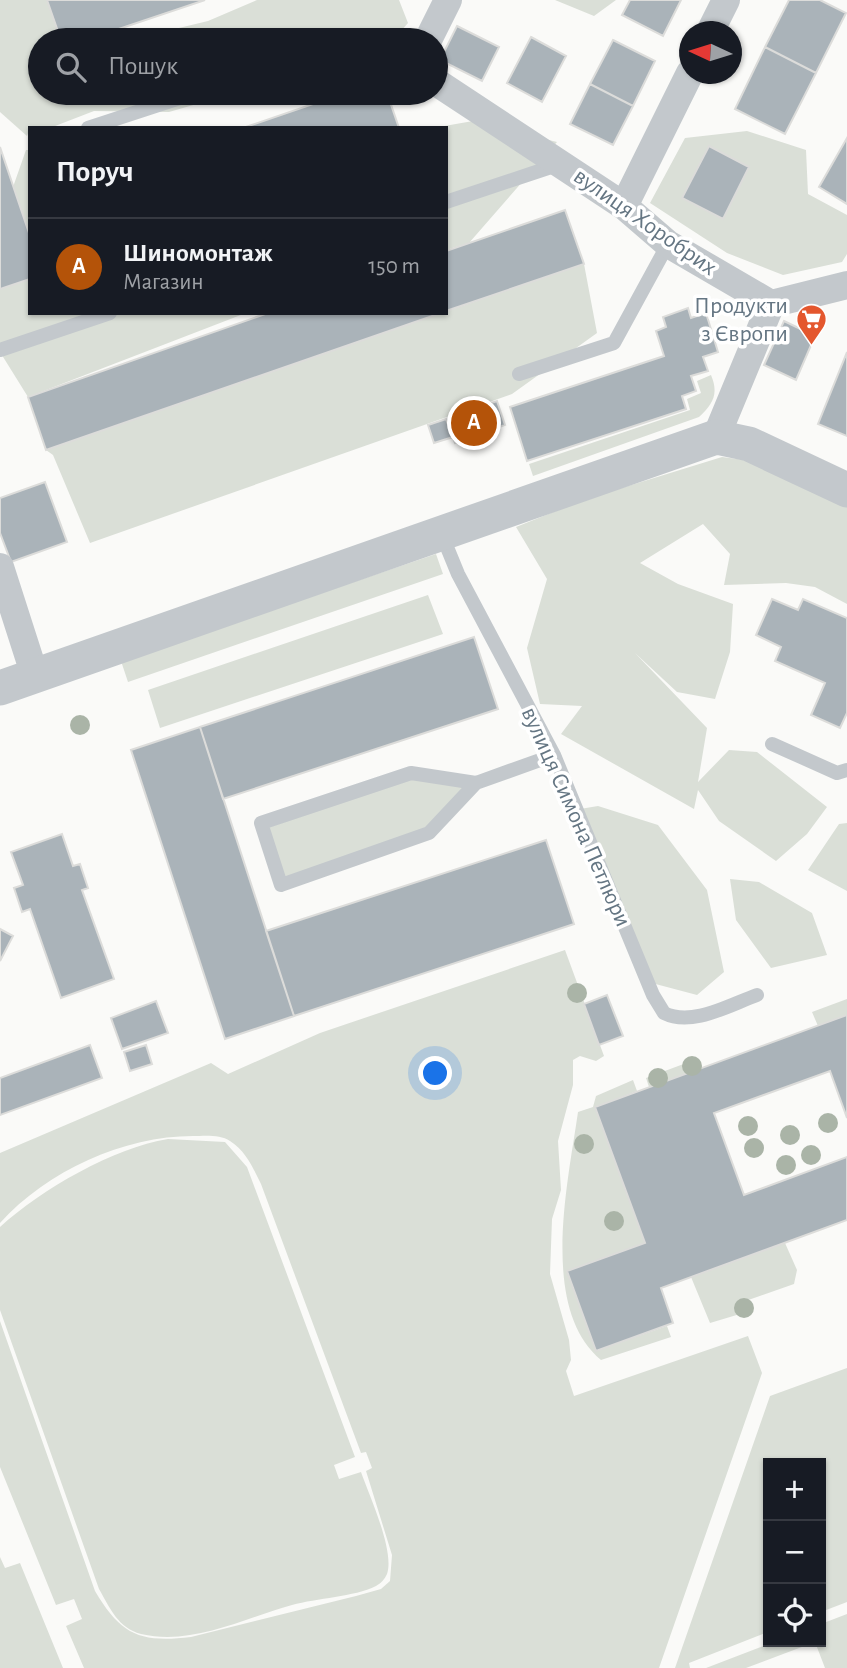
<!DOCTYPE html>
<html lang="uk">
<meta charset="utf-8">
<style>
:root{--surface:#171b24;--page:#242831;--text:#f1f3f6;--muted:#9ea1a6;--line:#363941;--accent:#b45309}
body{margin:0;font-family:"Alegreya Sans",sans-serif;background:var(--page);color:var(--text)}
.controls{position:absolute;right:21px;bottom:21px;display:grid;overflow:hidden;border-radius:0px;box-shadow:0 2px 5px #0004}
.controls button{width:63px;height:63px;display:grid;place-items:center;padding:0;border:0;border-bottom:2px solid var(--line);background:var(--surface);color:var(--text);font:35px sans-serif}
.compass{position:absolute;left:679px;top:21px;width:63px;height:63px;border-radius:50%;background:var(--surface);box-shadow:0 2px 5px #0004;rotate:274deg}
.you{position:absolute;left:436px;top:1074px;width:24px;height:24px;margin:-18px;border:5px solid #fff;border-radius:50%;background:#1a73e8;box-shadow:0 0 0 10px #1a73e833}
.badge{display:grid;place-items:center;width:46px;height:46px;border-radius:50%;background:var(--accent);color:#fff;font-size:23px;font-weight:700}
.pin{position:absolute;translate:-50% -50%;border:4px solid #fff;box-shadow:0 2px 7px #0006}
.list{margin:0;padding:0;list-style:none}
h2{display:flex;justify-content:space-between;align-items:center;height:91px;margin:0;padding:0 28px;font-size:30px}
h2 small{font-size:23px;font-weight:400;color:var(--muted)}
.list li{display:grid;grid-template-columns:46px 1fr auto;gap:21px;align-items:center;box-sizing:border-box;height:98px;padding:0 28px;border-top:2px solid var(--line)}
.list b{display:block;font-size:26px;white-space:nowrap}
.list p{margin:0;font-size:23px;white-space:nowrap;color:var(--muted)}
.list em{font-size:23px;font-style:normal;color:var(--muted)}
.icon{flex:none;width:38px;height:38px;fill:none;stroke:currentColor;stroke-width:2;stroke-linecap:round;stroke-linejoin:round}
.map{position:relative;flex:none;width:847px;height:1668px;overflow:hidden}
.search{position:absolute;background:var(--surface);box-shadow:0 2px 5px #0004;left:28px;top:28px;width:420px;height:77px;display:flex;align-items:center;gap:18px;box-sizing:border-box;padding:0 24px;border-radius:38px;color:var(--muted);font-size:26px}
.panel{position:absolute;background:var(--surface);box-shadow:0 2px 5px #0004;left:28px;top:126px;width:420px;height:189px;border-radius:0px}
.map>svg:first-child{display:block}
.green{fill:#dadfd7}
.building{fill:#aab3b9;stroke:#dcdcda;stroke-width:2}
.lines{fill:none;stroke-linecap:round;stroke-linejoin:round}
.service{stroke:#c3c8cc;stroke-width:14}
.minor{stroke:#c3c8cc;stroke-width:28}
.tertiary{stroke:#c3c8cc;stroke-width:35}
.tree{fill:#aab4a7}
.labels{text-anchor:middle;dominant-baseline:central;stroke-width:7;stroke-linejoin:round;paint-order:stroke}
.street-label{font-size:24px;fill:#657683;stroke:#fff}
.poi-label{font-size:24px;fill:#657683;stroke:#fff;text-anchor:end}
</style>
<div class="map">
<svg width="847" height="1668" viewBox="0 0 847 1668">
<rect width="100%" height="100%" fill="#fafaf8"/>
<path class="green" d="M0,0H47L61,40H40V93H235L169,112L94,111L50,128H30L27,136L0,112Z
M257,0H399L408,23L393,40H129L208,21Z
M555,0H616L594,16Z
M473,121L557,142L469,243L446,250V128H433Z
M747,131L806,150L808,194L847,215V254L842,262L783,275L727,253L650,203L685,138Z
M26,150H30V236L13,187Z
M584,264L597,333L512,394L90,543L53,455L46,450Z
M30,279V313H246L28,397L0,352V289Z
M711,375C719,394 713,404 699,417L533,476L529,464L690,410L687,399L701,393L697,381Z
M722,457L753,461L847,501V604L815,587L786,583L724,585L730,554L703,524L640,563L678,584L733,604L730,652L715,699L677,692L635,653L707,728L698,782L729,750L757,752L827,807L807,834L776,861L719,821L698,790L694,809L561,734L582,706L540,704L527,648L547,579L516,527L586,499Z
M436,554L443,574L128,682L121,661Z
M428,595L443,634L160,728L148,690Z
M412,778L466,785L426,830L285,878L268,826Z
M598,806L658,825L707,890L724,972L697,995L648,982L598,883L574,810Z
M847,823V891L808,870L839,824Z
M730,879L759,882L812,913L827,955L771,968L736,920Z
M565,950L604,1056L596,1061L580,1056L573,1060V1085L558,1141L561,1190L552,1219L550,1274L569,1340L571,1360L566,1371L574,1396L748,1336L762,1373L659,1668H84L66,1626L82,1619L74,1599L56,1605L0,1467V1321L95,1591C121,1635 140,1643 191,1637L356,1596L381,1589L390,1581L392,1555L366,1471L372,1468L366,1452L361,1453L261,1184C253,1168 246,1151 230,1141C220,1134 204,1136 193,1136C124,1136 47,1171 0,1223V1153L211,1063L228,1074L320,1033Z
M847,999V1015L818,1026L812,1012Z
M697,1059L701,1069L649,1087L646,1078Z
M633,1080L637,1091L596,1107L645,1243L567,1271L596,1351L667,1326L671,1337L601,1360C539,1308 568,1183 578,1112L593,1107L596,1096Z
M168,1139L225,1142L247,1167L355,1457L334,1465L339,1479L361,1472C369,1495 395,1551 387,1574C385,1579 380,1584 376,1586C354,1597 317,1598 292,1605C244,1618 193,1646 141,1634C118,1628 110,1608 99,1589L0,1310V1227C42,1189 113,1148 168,1139Z
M785,1243L797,1270L794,1284L737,1304L740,1314L710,1323L691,1277Z
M847,1368V1602L821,1612V1463H768V1632L689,1663L690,1668H675L770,1396Z
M0,1557L5,1568L20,1563L63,1668H0Z
M847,1614V1668H825L815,1642L746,1668H706L774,1642H821V1624Z"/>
<path class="building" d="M47,0H205L86,40H61Z
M630,0H681L663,36L622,15Z
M789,0H820L846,13L816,73L765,47Z
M457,26L499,47L482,81L440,60Z
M531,37L566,56L542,102L507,83Z
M613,40L655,61L633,106L590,84Z
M765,47L816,73L785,134L735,109Z
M590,84L633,106L613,145L570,124Z
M345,93H387L399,128H243Z
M847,138V204L819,187Z
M709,146L749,167L723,219L682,198Z
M0,147L30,236V279L0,289Z
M565,210L584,264L446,311V251Z
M688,308L691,318L706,313L718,352L703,357L708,371L691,376L696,391L682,396L686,409L527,461L510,407L664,356L656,331L666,327L663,317Z
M268,313H441L46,450L28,397Z
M784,321L815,336L796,380L764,365Z
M847,352V436L818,424Z
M497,401L505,425L455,443L446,419Z
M446,419L453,437L434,443L428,425Z
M45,482L67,542L11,562L0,533V498Z
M772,599L798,610L803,599L847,618V713L840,728L811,715L825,683L775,661L781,647L756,635Z
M772,599L798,610L803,599L847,618V713L840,728L811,715L825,683L775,661L781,647L756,635Z
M474,637L498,709L223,799L200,727Z
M200,727L294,1016L225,1039L131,750Z
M62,834L73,866L80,864L88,888L82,890L114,979L61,998L30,909L22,912L14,888L23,885L11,852Z
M546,840L574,924L294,1016L266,931Z
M0,929L13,936L0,961Z
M607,995L623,1036L599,1045L584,1004Z
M156,1001L168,1033L122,1049L111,1018Z
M847,1015V1118L830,1071L714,1113L744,1195L847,1157V1220L661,1288L673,1323L596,1351L567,1271L645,1243L595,1107Z
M90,1045L102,1078L0,1115V1078Z
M146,1045L152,1064L130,1071L124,1052Z"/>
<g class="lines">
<path class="service" d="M356,40H359
M88,128L195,93
M446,202L560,164
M0,350L110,313
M519,374L614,343L668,244
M442,535L458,574L554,755L653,995L664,1013C692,1027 729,1005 757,995
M772,744L837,773L847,770
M476,783L411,773L261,823L281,885L429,833L476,783L554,755"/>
<path class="minor" d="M710,32L726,0
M428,40L448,0
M436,82L624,206L668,244L771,304L716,437
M624,206L690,73
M771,304L847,285
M0,567L35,676"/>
<path class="tertiary" d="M0,688L716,437L749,444L847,490"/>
</g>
<g class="tree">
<circle cx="80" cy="725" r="10"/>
<circle cx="577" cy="993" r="10"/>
<circle cx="692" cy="1066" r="10"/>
<circle cx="658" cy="1078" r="10"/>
<circle cx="828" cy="1123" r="10"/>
<circle cx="748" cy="1126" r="10"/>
<circle cx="790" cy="1135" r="10"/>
<circle cx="584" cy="1144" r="10"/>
<circle cx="754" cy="1148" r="10"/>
<circle cx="811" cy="1155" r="10"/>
<circle cx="786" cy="1165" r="10"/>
<circle cx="614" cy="1221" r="10"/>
<circle cx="744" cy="1308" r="10"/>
</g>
<defs>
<symbol id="supermarket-pin" viewBox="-11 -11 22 30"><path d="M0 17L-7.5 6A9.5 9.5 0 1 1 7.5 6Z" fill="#e4572e" stroke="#fff"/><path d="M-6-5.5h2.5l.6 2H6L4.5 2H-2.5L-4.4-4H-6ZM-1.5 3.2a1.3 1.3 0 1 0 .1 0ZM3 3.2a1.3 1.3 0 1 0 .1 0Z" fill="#fff"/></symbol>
</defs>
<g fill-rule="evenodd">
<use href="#supermarket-pin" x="794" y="302" width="35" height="47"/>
</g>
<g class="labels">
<g class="street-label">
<text transform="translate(645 222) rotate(35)">вулиця Хоробрих</text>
<text transform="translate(576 817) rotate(66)">вулиця Симона Петлюри</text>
</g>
<g class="poi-label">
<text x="788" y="306">Продукти<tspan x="788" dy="28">з Європи</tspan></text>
</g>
</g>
</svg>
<div class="controls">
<button>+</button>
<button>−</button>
<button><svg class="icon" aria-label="locate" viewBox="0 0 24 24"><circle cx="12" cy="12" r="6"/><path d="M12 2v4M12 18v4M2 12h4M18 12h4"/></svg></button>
</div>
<svg class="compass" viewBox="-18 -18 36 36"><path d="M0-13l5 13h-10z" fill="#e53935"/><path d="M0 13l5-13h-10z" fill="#9ea1a6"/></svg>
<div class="you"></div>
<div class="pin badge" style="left:474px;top:423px">A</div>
<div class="search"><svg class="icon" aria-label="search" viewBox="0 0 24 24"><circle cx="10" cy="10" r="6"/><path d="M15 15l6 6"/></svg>Пошук</div>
<section class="panel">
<h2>Поруч<small></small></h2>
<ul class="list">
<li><span class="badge">A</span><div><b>Шиномонтаж</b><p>Магазин</p></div><em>150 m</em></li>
</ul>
</section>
</div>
